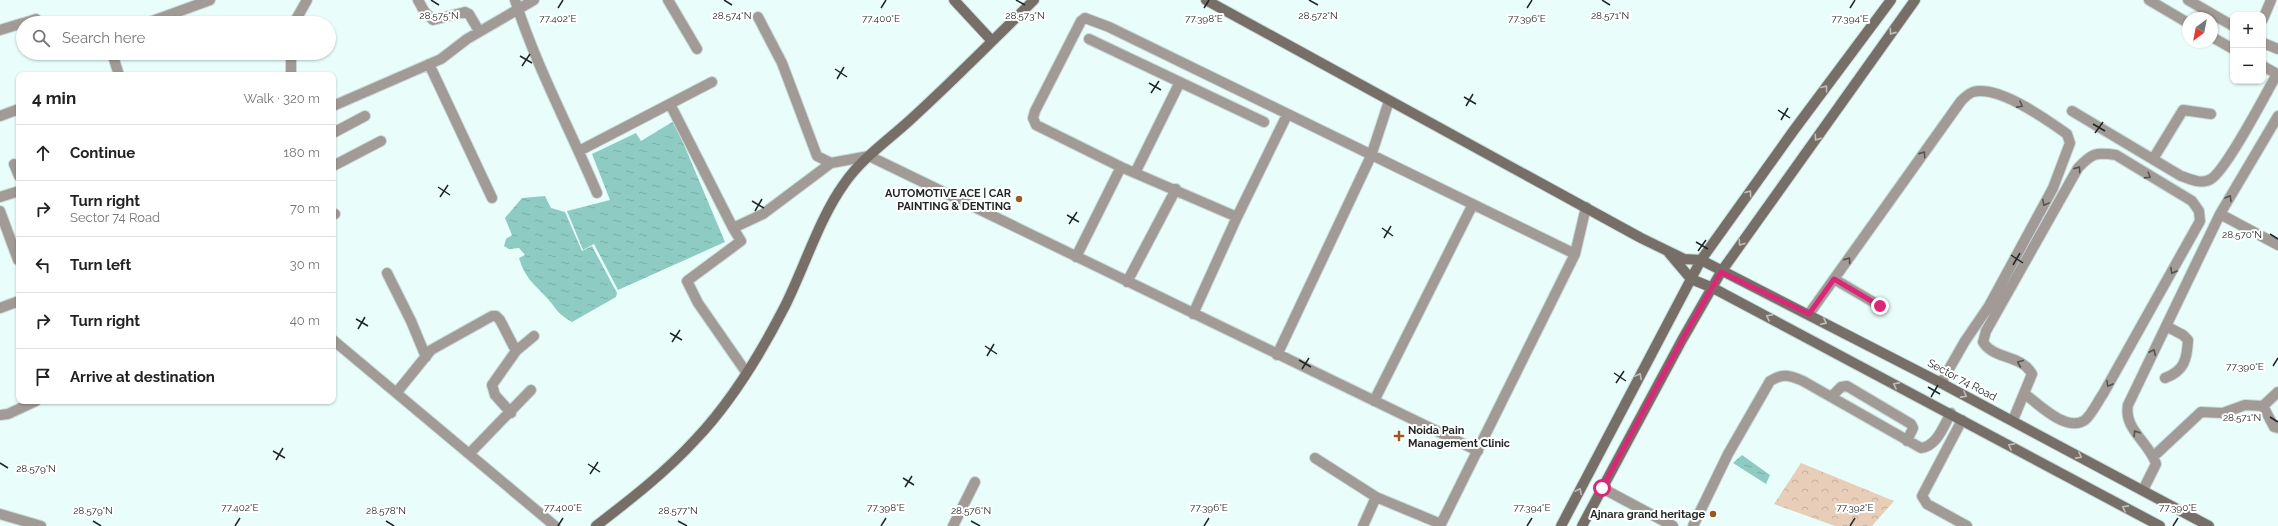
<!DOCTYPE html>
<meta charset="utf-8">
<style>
:root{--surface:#fff;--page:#f6f6f6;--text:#222;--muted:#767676;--line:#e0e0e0}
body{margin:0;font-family:Raleway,sans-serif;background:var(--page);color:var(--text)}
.controls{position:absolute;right:12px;top:12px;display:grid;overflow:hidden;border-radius:8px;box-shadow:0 1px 3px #0004}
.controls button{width:36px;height:36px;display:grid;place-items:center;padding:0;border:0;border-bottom:1px solid var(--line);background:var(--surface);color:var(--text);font:20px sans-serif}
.compass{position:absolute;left:2182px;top:12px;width:36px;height:36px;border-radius:50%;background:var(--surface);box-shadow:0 1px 3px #0004;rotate:212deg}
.stop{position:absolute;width:12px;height:12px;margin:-9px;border:3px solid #db2777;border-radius:50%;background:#fff}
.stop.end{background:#db2777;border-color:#fff;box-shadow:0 1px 4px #0008}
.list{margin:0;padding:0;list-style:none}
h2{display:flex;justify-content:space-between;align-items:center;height:52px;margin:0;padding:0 16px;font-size:17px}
h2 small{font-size:13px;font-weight:400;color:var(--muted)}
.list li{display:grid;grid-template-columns:26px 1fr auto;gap:12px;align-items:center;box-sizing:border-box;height:56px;padding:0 16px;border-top:1px solid var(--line)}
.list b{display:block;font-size:15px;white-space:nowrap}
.list p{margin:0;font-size:13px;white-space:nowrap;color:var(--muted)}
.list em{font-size:13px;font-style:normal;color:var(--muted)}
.icon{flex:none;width:22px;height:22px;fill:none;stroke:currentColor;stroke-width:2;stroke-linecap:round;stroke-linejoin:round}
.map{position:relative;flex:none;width:2278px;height:526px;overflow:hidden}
.search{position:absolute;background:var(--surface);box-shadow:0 1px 3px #0004;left:16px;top:16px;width:320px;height:44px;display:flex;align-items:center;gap:10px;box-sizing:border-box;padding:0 14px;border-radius:22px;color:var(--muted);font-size:15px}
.panel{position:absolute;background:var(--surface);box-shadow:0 1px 3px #0004;left:16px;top:72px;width:320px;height:332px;border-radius:8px}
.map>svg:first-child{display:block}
.park{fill:url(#park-crowns)}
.water{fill:url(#water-ripples)}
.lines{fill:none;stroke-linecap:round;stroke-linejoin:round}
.street-casing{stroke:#c9dbd9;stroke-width:12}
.secondary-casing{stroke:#c9dbd9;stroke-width:12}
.street{stroke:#a19a96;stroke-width:10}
.secondary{stroke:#776e67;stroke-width:10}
.oneway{stroke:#c2bebb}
.oneway2{stroke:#535452}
.route{stroke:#db2777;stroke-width:5}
.ticks{fill:none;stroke:#1f2625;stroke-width:1.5}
.poi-dot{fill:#985a20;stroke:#fff;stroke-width:1.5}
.labels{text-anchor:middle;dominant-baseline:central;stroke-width:4;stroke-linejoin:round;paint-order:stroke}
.poi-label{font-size:11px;font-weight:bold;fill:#1f2625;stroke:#fff;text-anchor:end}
.street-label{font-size:11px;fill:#1f2625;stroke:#fff}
.ticks-label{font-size:10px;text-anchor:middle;fill:#1f2625;stroke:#fff;stroke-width:4;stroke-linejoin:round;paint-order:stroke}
</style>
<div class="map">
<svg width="2278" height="526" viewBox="0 0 2278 526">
<defs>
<pattern id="park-crowns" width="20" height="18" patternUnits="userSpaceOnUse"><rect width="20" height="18" fill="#e8cdb9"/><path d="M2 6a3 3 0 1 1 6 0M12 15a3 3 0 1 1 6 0" fill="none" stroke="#c7b09f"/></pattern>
<pattern id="water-ripples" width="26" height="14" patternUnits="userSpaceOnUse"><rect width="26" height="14" fill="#8dcbc3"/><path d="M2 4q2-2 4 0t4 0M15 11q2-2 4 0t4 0" fill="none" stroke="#79aea7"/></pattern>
</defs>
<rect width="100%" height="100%" fill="#e9fefb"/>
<path class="park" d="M1801,463L1894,501L1872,526H1835L1774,504Z"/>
<path class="water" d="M674,121L725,242L618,290L594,244L583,250L567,211L610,200L592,154L636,133L641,141Z
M545,196L551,208L565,212L582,251L592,246L617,293L616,297L572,322C557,313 558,311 548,299C534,284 525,278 519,258L525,255L519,248L509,249L504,246L506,239L512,235L505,218L522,198Z
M1742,455L1770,475L1766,484L1733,463Z"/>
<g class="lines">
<defs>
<path id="street" d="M418,0L424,11L433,20L465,12L469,14L479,31
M515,0C536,66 570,129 597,193
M668,0L697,49
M2149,0L2188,23
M2188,0L2233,26
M758,17L782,63L817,156L831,163L869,156L1478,451
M2263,19L2271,0
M24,23L36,19
M147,23L210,0
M294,23L307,0
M0,30L23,23
M2212,37L2233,49
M1089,39L1264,122
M2263,43L2278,49
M112,53L119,75
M291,53V75
M429,64L492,198
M670,104L733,228L763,214L831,163
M333,106L441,59L467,39L534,0
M2072,111L2181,176C2191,179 2201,185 2211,179C2227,169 2265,95 2277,74L2263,66
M0,116L19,109
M333,133L365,116
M579,151L712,82
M2153,159L2183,110L2211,114
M14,164L19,176
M333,166L381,141
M1135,173L1180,82
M0,197L19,191
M0,211L18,260
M2220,214L2278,245
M333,215L335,214
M1237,217L1121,167L1036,125L1033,118L1035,111L1081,21L1085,18L1109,27L1575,254
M733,228L741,241L687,281L698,303L746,372
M1076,257L1121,167
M387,273L411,321L426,357
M1834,279L1880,306
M1127,282L1176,189
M0,308L19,301
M1193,314L1237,217L1287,115
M1809,314L1961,101C1964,98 1969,93 1973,92C1999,85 2047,120 2067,134L2070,143L2053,188L1989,306L1965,341L1941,383
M333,340L555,526
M1277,355L1371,156L1389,101
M2165,378C2184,371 2187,360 2188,340L2183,335L2166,326
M397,392L431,350L492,316H496L500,320L516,351
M1831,397L1841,387L1847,386L1911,424L1913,428L1907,441
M1374,401L1473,204
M2263,406L2274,427L2278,428
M511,413L495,395L492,385L516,351L534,336
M0,415L8,414L36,401
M1962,420L1922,496L1927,504L1967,526
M2013,420L2032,374C2021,354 1994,360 1983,342L1986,331L2078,168C2092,153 2096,152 2116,155L2192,201L2199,211L2200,221L2103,394C2098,401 2092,414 2085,420C2067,433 2038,404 2025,394
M469,454L531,390
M2154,456L2201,412L2223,413L2245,405L2263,406L2278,392
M1315,458L1376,497
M1602,488L1673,526
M2143,490L2156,464C2150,443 2123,429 2128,405L2220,214L2278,116
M0,514L41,526
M953,526L975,482
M1363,526L1376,497L1441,524
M1440,526L1575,254L1586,207
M1693,526L1728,454L1770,381C1783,373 1789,375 1803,381L1921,448C1937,446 1943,427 1951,413"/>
<path id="secondary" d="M954,0L992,41
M1206,0L1641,238L1684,259L1701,260L1941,383L2209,526
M1669,253L1691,279L1713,288L2160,526
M596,526C631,499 666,472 696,439C732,401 761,353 785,306C804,268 820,217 844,184C861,159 887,141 909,121C952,82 993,40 1034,0
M1561,526L1701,260L1794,130L1891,0
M1582,526L1682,340L1721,272L1915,0"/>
</defs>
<use href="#street" class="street-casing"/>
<use href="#secondary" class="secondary-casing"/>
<use href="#street" class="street"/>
<use href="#secondary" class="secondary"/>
</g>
<defs><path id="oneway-chevron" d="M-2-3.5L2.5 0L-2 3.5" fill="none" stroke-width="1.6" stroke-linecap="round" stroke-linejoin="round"/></defs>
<g class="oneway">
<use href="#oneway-chevron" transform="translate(1892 32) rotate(125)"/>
<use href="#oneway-chevron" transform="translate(1825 88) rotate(-53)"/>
<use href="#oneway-chevron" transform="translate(1817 138) rotate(125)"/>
<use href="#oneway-chevron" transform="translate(1749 193) rotate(-54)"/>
<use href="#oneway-chevron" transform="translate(1741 243) rotate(126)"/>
<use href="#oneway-chevron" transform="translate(1769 317) rotate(-152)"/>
<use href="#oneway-chevron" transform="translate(1824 322) rotate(27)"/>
<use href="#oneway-chevron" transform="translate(1639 376) rotate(-62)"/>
<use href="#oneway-chevron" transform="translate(1896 385) rotate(-152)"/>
<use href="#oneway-chevron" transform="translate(1964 395) rotate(28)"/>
<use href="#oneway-chevron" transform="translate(2011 446) rotate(-151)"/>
<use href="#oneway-chevron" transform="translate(2079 456) rotate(28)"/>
<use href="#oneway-chevron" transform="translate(1579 491) rotate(-63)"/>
<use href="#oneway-chevron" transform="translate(2125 508) rotate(-152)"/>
</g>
<g class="oneway2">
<use href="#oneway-chevron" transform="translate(2020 105) rotate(29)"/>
<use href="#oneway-chevron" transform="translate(1923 154) rotate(-55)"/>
<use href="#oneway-chevron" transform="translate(2078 169) rotate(-55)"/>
<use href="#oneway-chevron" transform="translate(2148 176) rotate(32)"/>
<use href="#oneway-chevron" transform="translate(2229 198) rotate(-59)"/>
<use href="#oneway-chevron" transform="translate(2045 203) rotate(118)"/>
<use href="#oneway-chevron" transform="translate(1848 260) rotate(-55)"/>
<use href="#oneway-chevron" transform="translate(2173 271) rotate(119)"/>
<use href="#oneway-chevron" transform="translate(2153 352) rotate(-64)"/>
<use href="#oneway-chevron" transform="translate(2020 363) rotate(-157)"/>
<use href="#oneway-chevron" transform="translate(2109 384) rotate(119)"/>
<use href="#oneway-chevron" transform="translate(2136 433) rotate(-122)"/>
</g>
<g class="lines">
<path class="route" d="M1602,488L1682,340L1721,272L1809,314L1834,279L1880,306"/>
</g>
<path class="ticks" d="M431,0L439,5M724,0L732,5M1016,0L1025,5M1309,0L1318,5M1602,0L1610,5M558,8L563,0M881,8L886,0M1204,8L1209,0M1527,8L1532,0M1850,8L1855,0M520,56L532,63M522,66L530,54M835,69L847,77M837,79L844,67M1149,83L1161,90M1151,93L1159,81M1464,97L1476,104M1466,106L1473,94M1778,110L1790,118M1781,120L1788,108M2093,124L2105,131M2095,133L2103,122M438,187L450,195M440,197L448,185M752,201L764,208M755,211L762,199M1067,215L1079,222M1069,224L1077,212M1382,228L1393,236M2270,234L2278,239M1384,238L1391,226M1696,242L1708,249M1698,251L1706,240M2011,255L2023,263M2013,265L2020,253M356,319L368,326M358,329L365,317M670,333L682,340M672,342L680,330M985,346L997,354M987,356L994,344M1299,360L1311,367M2273,366L2278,358M1302,369L1309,358M1614,373L1626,381M1616,383L1624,371M1928,387L1940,394M1931,397L1938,385M2270,417L2278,422M273,451L285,458M276,460L283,448M0,463L8,468M588,464L600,472M590,474L598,462M903,478L914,485M905,487L912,476M93,521L101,526M386,521L394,526M678,521L687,526M971,521L980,526M235,526L240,518M558,526L563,518M881,526L886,518M1204,526L1209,518M1527,526L1532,518M1850,526L1855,518M2173,526L2178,518"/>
<g class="poi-dot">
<circle cx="1019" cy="199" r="4"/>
<path d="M1397 430h4v4h4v4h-4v4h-4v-4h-4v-4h4z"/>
<circle cx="1713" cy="514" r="4"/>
</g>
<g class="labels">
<g class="poi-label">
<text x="1011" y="193">AUTOMOTIVE ACE | CAR<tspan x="1011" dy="13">PAINTING &amp; DENTING</tspan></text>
<text x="1408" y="430" text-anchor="start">Noida Pain<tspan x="1408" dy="13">Management Clinic</tspan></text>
<text x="1705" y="514">Ajnara grand heritage</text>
</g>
<g class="street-label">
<text transform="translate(1962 380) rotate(28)">Sector 74 Road</text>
</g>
</g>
<g class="ticks-label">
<text x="439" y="19">28.575°N</text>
<text x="732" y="19">28.574°N</text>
<text x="1025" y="19">28.573°N</text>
<text x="1318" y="19">28.572°N</text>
<text x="1610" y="19">28.571°N</text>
<text x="558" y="22">77.402°E</text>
<text x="881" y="22">77.400°E</text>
<text x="1204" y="22">77.398°E</text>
<text x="1527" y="22">77.396°E</text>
<text x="1850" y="22">77.394°E</text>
<text x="2242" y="238">28.570°N</text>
<text x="2245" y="370">77.390°E</text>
<text x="2242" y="421">28.571°N</text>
<text x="36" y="472">28.579°N</text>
<text x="240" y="511">77.402°E</text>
<text x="563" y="511">77.400°E</text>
<text x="886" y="511">77.398°E</text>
<text x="1209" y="511">77.396°E</text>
<text x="1532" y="511">77.394°E</text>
<text x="1855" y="511">77.392°E</text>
<text x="2178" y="511">77.390°E</text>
<text x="93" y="514">28.579°N</text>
<text x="386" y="514">28.578°N</text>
<text x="678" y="514">28.577°N</text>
<text x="971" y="514">28.576°N</text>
</g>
</svg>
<div class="controls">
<button>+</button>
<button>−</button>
</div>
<svg class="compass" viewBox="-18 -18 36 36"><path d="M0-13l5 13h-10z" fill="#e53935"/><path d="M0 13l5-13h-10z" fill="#767676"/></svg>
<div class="stop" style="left:1602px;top:488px"></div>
<div class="stop end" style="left:1880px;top:306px"></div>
<div class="search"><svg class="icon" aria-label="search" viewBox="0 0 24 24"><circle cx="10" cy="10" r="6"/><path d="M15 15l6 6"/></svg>Search here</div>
<section class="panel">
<h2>4 min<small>Walk · 320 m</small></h2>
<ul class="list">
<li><svg class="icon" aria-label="ahead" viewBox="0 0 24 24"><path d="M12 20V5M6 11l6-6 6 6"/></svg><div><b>Continue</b></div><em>180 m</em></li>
<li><svg class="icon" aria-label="right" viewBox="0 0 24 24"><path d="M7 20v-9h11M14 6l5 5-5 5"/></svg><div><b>Turn right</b><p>Sector 74 Road</p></div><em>70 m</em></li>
<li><svg class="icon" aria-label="left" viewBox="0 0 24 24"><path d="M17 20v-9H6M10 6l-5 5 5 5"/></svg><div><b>Turn left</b></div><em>30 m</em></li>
<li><svg class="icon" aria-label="right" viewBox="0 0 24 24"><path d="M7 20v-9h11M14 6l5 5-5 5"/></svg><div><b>Turn right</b></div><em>40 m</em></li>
<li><svg class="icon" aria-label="arrive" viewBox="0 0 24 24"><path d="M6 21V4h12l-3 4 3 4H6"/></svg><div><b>Arrive at destination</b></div></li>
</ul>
</section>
</div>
